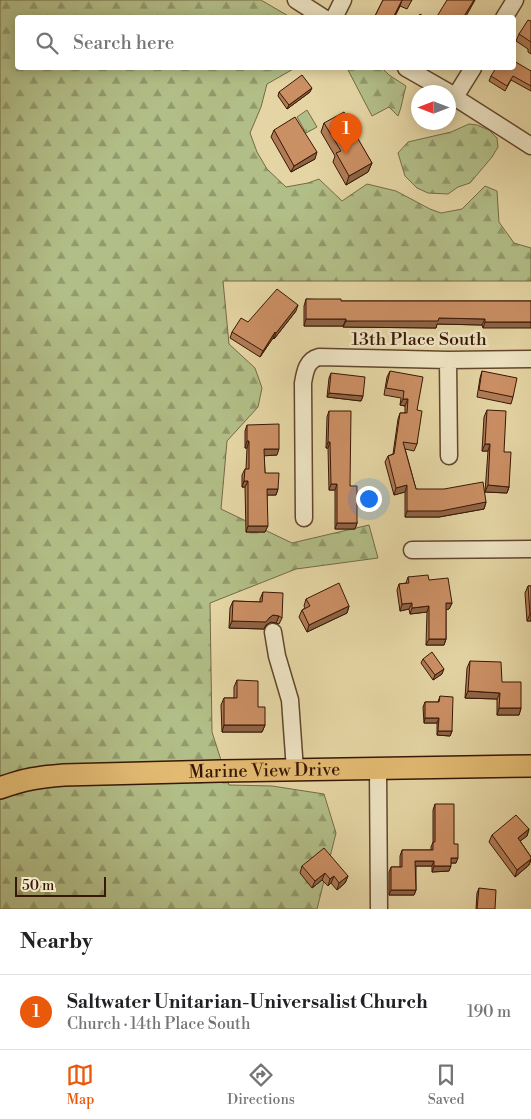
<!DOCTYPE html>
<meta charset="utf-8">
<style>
:root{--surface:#fff;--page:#f6f6f6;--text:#202124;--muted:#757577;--line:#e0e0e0;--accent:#ea580c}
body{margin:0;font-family:"Libre Bodoni",serif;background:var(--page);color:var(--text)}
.compass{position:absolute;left:411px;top:85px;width:45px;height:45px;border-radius:50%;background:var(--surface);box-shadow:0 2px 12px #0003;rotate:270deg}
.scale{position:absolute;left:15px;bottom:12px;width:91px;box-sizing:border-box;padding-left:5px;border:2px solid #381704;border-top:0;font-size:14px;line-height:18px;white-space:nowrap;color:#381704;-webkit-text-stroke:4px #eee4c4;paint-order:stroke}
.you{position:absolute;left:368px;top:498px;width:18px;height:18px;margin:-12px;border:4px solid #fff;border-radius:50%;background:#1a73e8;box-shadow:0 0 0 8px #1a73e833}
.badge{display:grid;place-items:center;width:32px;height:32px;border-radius:50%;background:var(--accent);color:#fff;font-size:16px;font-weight:700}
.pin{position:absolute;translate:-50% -41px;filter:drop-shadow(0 1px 2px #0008)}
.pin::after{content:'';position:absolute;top:26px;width:18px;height:15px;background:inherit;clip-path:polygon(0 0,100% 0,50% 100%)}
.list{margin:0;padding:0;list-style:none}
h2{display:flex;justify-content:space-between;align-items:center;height:65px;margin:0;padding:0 20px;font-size:21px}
h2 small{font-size:16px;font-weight:400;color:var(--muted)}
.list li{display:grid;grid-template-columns:32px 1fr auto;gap:15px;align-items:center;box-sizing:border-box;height:75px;padding:0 20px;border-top:1px solid var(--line)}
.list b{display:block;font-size:19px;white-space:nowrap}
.list p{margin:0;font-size:16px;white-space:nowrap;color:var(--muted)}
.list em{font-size:16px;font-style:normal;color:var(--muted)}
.icon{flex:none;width:28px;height:28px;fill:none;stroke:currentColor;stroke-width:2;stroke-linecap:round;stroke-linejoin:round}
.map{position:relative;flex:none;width:531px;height:909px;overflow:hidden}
.search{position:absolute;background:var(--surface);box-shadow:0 2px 12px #0003;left:15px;right:15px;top:15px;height:55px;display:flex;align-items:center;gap:12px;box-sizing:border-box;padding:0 18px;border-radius:5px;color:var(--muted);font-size:19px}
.sheet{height:140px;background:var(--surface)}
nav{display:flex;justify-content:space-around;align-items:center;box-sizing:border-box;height:70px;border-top:1px solid var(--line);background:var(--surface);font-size:14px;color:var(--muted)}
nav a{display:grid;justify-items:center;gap:2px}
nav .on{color:var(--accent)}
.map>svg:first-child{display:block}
.forest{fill:url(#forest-firs);stroke:#756a46}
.park{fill:url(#park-tufts);stroke:#756a46}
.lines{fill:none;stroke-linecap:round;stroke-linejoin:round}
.minor-casing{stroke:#63462c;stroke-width:19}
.major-casing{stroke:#381704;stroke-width:24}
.minor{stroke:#eee4c4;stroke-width:16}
.major{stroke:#e2ba72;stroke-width:21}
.wall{fill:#af7b56;stroke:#381704}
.shaded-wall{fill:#8e6446;stroke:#381704}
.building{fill:#cb8f64;stroke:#381704}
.labels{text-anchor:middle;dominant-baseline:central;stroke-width:5;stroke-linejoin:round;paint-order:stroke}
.street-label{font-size:18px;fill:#381704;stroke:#eee4c4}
</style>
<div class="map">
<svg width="531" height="909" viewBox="0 0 531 909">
<defs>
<pattern id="forest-firs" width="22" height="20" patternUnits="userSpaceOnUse" patternTransform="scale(1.25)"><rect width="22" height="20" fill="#b2be87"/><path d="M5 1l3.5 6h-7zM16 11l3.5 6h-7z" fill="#92996c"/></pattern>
<pattern id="park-tufts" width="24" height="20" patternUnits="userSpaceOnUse" patternTransform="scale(1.25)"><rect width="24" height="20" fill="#b2be87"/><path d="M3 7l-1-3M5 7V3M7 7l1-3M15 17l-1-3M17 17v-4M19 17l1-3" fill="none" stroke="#92996c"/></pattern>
</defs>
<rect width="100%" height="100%" fill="#e5d5a4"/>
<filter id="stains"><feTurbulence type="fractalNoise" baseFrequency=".004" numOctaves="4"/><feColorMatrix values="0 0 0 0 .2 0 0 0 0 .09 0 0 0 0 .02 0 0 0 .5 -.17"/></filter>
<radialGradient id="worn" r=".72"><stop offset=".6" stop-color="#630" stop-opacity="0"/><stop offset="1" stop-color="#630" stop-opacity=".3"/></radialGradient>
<path class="forest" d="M0,0H261L290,17L18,18V68H295L267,84L261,107L250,133L257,152L267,169L286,187L308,183L319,179L342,201L367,184L396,191L430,209L441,213L462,209L485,186L497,191L499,222L514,243L531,248V281H223L229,344L255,368L262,388L258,407L227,441L221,509L292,543L369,525L378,558L296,569L210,603L212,732L229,785L272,786L324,794L336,833L317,909H0Z
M347,68H382L389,75L406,86C403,96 402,107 398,116L389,107L372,116Z
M469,124L477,125L489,130L497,138L498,147L492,157L470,183L458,187L448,194L428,193L417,188L405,176L398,153L408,142L451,132Z"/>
<path class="park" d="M307,110L317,127L306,133L297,117Z"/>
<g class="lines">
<defs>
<path id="minor" d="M296,0L324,18
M334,18L343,0
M504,18L515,0
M406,68L448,92
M448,93L531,146
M455,97L473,68
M448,360L449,456
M304,518L303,383C305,371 307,360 319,357L448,360L531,359
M412,550L531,549
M273,632L277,656L290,700L295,770
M378,768L379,909"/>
<g id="major">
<path id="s1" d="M0,788C24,779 39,777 64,775L221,771L531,766"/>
</g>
</defs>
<use href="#minor" class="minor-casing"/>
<use href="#major" class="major-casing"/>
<use href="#minor" class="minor"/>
<use href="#major" class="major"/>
</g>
<path class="wall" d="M383,0H412L407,9L400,6L394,18H374Z
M531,21V54L528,52V49L516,41L519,34Z
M531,71V91L511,80L505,91L489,81L491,76Z
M279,92H310L287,109L278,96Z
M324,123L358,136L357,138L372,163L368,172L346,185L333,162L335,156L321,132Z
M274,130L315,159L291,172L271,137Z
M306,299L341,301H531L483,328L482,325L437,324L436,328L343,327V326H304V306Z
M296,311L274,339L273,338L260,357L230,338L232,332L248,322Z
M390,371L417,410V444L414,451L405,449L416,489L486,502L484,509L439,517H405V492L394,495L385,462L388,456L393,454L398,419L400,413H405V406L400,405L401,398L384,395L387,377Z
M482,371L513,397L511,404L477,397L480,378Z
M331,373L363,396L361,401L327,397L329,378Z
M487,410L504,452L509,487L507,493L485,492L488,451H482L484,417Z
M329,411L350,486L357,523L355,529H335V490H329L328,448H326L327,417Z
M247,425L277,455H264L265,473L278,489L276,495H267L265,532H246L245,487H242V475L245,469H246L247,448H245V431Z
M408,577L429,580L452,603L449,609H446V639L444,645H426L427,612L410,614L409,609L400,611L397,590L399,584L406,583Z
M528,586H531V621H527L525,593Z
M263,592L282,618L279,624L276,623L271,622L266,625L264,629L229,628L230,608L233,601L260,602V599Z
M306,599L349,606L347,613L307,632L299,617L302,610L305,608L304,606Z
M423,659L442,674L433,680L421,663Z
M470,661L502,682L521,708L519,715H497V699L465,698L467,668Z
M237,680L258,707L265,725L262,732H222L221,705L224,698H234V687Z
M440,696L452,731L450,736L437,735V723H424L423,707L425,702H438Z
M435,804L454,844L456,863H451L449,871L432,872V866H416V890L414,895H389V872L391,867H400V856L402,850H431V847L433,842V810Z
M529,829L527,836L520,841L531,857V860L529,865L515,877L489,842L492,835Z
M302,866L348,876L345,883L337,890L331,883L328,886L322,880L312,888L300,873Z
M479,888L495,909H476L477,893Z"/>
<path class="shaded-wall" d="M402,0L400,6L394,18H393Z
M474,0H475L474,2L465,18H463Z
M312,88L310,92L287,109L289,105Z
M317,152L315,159L291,172L294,166Z
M372,163L368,172L346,185L349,176Z
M298,305L296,311L274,339L276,333Z
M439,318L485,319L482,325L437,324L436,328L343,327L346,321Z
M306,319H346L343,326H304Z
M485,322H531V328H483Z
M275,332L273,338L260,357L263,351Z
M329,393L363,396L361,401L327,397Z
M403,399H408L405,406L400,405Z
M247,441H249L247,448H245Z
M328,442H330L328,448H326Z
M485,444H490L488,451H482Z
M264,449H279L277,455L262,456Z
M244,481H248L245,487H242Z
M331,484H337L335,490H329Z
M407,485L405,492L394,495L396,488Z
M488,485L509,487L507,493L485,492Z
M267,489H278L276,495H265Z
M486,502L484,509L439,517H405L407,511Z
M337,523H357L355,529H335Z
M248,526H268L265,532H246Z
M412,603L409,609L400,611L402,604Z
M446,603H452L449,609L444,610Z
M349,606L347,613L307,632L309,625Z
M429,606L427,612L410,614L412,608Z
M530,614H531V621H527Z
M273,615L279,616L276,623L271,622L266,625L264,629L229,628L232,621L269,618Z
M429,639H446L444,645H426Z
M444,669L442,674L433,680L435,675Z
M468,691L500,693L497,699L465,698Z
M499,708H521L519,715H497Z
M425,718H439L437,723H424Z
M224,725H265L262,732H222Z
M438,731H452L450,736L437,735Z
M529,829L527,836L515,845L518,838Z
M451,858H458L456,863H449Z
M531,859L529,865L515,877L517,870Z
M415,861H434L432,866H413Z
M434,866H451L449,871L432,872Z
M325,873L322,880L312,888L315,881Z
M334,876L331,883L328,886L330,879Z
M348,876L345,883L337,890L339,883Z
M391,890H416L414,895H389Z"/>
<path class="building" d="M383,0H402L393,18H374Z
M447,0H474L463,18H436Z
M420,14L426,18H418Z
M528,20L531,21V42L519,34Z
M514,61L531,71V86L513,76L507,86L491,76L496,68H514Z
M302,75L312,88L289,105L279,92Z
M344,112L358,136L357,137L372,163L349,176L336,153L341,151L324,123Z
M295,117L317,152L294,166L274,130Z
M277,289L298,305L276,333L275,332L263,351L232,332L241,318L248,322Z
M306,299H341V301H531V322H485V319L439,318L438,321H346V319H306Z
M390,371L423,377L417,410L422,411L417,444L403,442L416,489H444L483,482L486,502L441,511H407V485L396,488L388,456L394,454L400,413H407L408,399H403L404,391L386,388Z
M482,371L517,378L513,397L479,390Z
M331,373L365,377L363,396L329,393Z
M487,410L506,411L504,452H511L509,487L488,485L490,444H485Z
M329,411H351L350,486H357V523H337V484H331L330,442H328Z
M279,424V449H264L265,473H279L278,489H267L268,526H248V481H244L245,469H249V441H247V425Z
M428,575L429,580L448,578L452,603H446V639H429V606L412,608V603L402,604L399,584L409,583L408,577Z
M339,583L349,606L309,625L302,610L310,606L306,599Z
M528,586H531V614H530Z
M263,592L283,593L282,618L279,616L273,615L269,618L266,622L232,621L233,601L262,602Z
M432,652L444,669L435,675L423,659Z
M470,661L501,662L502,682H521V708H499L500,693L468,691Z
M237,680L258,681V707H265V725H224V698H237Z
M440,696L453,697L452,731H438L439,718H425V702H439Z
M435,804H454V844H458V858H451V866H434V861H415L416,890H391V867H402V850H433V842H435Z
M516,815L529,829L518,838L531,857V859L517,870L492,835Z
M324,848L348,876L339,883L334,876L330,879L325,873L315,881L302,866Z
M479,888L496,890L495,909H477Z"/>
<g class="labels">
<g class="street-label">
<text x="419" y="339">13th Place South</text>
<text stroke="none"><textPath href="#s1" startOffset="266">Marine View Drive</textPath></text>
</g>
</g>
<rect width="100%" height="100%" filter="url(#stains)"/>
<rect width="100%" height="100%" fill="url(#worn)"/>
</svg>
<svg class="compass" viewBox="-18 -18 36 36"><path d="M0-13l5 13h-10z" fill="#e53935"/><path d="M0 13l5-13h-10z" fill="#757577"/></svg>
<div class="scale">50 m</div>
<div class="you"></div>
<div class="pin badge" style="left:346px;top:154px">1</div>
<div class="search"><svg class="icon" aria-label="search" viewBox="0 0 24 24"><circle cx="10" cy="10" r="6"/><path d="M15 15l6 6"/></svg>Search here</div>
</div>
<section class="sheet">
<h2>Nearby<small></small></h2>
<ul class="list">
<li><span class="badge">1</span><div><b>Saltwater Unitarian-Universalist Church</b><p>Church · 14th Place South</p></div><em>190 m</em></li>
</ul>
</section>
<nav>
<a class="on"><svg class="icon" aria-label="map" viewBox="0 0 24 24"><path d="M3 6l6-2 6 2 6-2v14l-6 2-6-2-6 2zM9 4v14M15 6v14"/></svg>Map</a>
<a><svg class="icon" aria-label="directions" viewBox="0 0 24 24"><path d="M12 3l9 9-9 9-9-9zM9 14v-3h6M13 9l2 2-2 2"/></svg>Directions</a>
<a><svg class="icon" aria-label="saved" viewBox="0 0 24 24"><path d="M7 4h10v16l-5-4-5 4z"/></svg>Saved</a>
</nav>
